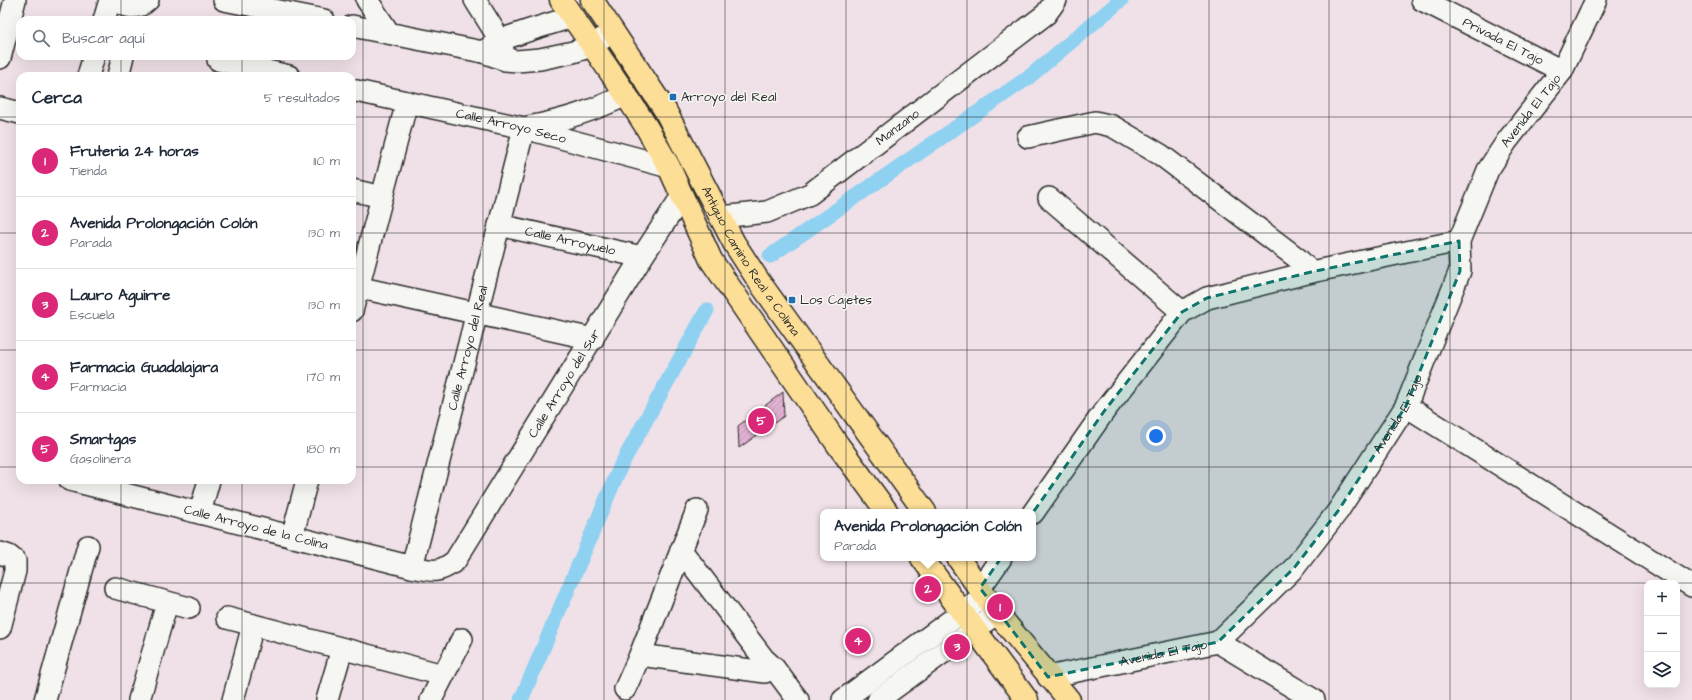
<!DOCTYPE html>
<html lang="es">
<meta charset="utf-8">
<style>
:root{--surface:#fff;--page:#f2f2f3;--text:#1f2937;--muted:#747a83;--line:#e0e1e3;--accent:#db2777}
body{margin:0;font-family:"Architects Daughter",sans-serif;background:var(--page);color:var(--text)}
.controls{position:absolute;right:12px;bottom:12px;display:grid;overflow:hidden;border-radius:8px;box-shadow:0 4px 16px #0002}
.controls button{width:36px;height:36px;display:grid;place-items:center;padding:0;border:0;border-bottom:1px solid var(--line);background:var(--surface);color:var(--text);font:20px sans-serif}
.you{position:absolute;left:1156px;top:436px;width:14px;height:14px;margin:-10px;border:3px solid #fff;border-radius:50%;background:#1a73e8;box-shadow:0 0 0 6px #1a73e833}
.badge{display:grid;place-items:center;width:26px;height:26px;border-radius:50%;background:var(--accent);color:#fff;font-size:13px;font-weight:700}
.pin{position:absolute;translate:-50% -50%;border:2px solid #fff;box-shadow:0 1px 4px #0006}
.popup{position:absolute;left:820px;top:509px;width:216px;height:52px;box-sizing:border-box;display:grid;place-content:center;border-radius:8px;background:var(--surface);filter:drop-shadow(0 1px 3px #0005);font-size:13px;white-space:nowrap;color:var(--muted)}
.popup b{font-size:15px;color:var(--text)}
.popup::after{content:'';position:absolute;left:50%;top:100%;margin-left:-8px;border:8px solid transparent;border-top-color:var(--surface)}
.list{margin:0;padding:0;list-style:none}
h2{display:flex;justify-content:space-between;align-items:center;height:52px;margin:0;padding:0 16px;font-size:17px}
h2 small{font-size:13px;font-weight:400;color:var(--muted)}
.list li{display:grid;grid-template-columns:26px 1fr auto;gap:12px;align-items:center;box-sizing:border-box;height:72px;padding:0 16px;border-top:1px solid var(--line)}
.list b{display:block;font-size:15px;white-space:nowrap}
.list p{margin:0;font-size:13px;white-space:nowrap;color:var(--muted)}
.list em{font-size:13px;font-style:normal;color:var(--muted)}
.icon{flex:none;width:22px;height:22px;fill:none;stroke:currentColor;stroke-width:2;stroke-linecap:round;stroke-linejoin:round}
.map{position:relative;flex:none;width:1692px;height:700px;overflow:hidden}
.search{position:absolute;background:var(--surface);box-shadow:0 4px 16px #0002;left:16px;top:16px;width:340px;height:44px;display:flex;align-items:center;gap:10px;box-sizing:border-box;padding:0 14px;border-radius:12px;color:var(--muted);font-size:15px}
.panel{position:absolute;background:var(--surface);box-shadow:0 4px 16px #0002;left:16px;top:72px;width:340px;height:412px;border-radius:12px}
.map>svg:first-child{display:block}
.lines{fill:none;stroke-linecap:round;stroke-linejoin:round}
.canal{stroke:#8fd1f1;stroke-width:15}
.building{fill:url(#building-hatch);stroke:#2b2b2b}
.minor-casing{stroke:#2b2b2b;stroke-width:24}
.major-casing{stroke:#2b2b2b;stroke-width:25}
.minor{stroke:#f6f6f2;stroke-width:21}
.major{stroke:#fdde96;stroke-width:22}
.marked{fill:#0f766e;fill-opacity:0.2;stroke:#0f766e;stroke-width:3;stroke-dasharray:8 5;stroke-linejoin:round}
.grid{fill:none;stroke:#2b2b2b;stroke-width:1;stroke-opacity:0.55}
.poi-dot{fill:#1f6fb2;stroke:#f6f6f2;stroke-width:1.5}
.labels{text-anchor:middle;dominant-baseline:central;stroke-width:3;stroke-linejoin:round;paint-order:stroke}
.street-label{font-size:13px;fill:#2b2b2b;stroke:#f6f6f2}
.poi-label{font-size:13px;fill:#2b2b2b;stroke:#f6f6f2;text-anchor:start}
</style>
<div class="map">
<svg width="1692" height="700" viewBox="0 0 1692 700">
<defs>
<pattern id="building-hatch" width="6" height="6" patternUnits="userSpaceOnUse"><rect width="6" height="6" fill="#e2b1d2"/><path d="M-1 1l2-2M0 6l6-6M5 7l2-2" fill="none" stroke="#c298b4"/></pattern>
</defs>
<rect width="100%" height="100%" fill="#f0e1e8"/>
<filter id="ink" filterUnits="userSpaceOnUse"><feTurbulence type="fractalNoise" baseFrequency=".025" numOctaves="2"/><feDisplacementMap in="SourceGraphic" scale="8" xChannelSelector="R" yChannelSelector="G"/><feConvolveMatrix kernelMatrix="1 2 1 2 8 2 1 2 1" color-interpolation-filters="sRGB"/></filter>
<g filter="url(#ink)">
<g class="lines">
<path class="canal" d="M770,256L1029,77L1121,0
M521,700L621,465L707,310"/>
</g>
<path class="building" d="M783,392L784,416L739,448L738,426Z"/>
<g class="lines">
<defs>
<g id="minor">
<path d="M116,0C126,9 139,9 148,0"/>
<path d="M224,0L324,20"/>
<path d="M367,0L389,33"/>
<path d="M475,0L500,40L504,54"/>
<path id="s1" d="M1422,0L1562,71"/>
<path d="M104,20L110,0"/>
<path d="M352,26L483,52L505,60L517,61L540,59L573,52L592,46L613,31"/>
<path d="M483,52L500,40L533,29L572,17"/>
<path d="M0,58L15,0"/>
<path d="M218,60L289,76"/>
<path d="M88,76L94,56"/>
<path d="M118,76L123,56"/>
<path id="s2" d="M352,90L524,128L669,167"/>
<path d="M0,108L20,113"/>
<path d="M528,127C565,120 593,111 626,95"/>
<path d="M1028,137L1095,122L1112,126L1161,155L1297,258L1311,272"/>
<path d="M352,190L382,197"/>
<path d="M1049,198L1182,312"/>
<path id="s3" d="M721,217L767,212L810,194L1046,14L1056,0"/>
<path id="s4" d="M499,225L642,257"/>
<path d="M352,286L593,339"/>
<path d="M352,311L407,102"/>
<path d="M1406,406L1692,586"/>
<path id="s5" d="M70,480L412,567C432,571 438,574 455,561L642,257L682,196"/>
<path d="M200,513L209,480"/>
<path d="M1033,513L1105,410L1182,312L1207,298L1311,272L1459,241"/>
<path d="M292,537L307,480"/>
<path d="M681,550L764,659L774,668L798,700"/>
<path d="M0,553L9,556L15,561V571L0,628"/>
<path id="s6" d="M412,567L524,128"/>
<path d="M115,588L189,608"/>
<path d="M980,588L1001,558"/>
<path d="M227,618L443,675"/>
<path d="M1218,642L1314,700"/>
<path d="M640,655L765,672L774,668"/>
<path id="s7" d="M1048,677L1218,642L1294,568L1338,511L1406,406L1460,271L1459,241L1488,170L1507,141L1562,71L1596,0"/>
<path d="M625,689L640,655L697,510"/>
<path d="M45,700L88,546"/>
<path d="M139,700L167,603"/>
<path d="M233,700L253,625"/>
<path d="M327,700L342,649"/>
<path d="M431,700L462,639"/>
<path d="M843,700L984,596"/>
<path d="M878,700L997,613"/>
</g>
<g id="major">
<path d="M561,0L626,95L647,128L669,167L711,260L838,445L887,512"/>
<path id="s8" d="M592,0L665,110L734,243L760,283L925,512"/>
<path d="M922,558L1027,700"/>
<path d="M958,558L997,613L1069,700"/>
</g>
</defs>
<use href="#minor" class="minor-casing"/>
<use href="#major" class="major-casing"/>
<use href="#minor" class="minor"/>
<use href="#major" class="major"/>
</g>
</g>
<path class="marked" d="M1459,241L1460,271L1406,406L1338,511L1294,568L1218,642L1048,677L980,588L1105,410L1182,312L1207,298L1311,272Z"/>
<path class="grid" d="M121,0V20M242,0V20M363,0V700M483,0V700M604,0V700M725,0V700M846,0V700M967,0V700M1088,0V700M1209,0V700M1329,0V700M1450,0V700M1571,0V700M121,56V76M242,56V76M0,117H20M352,117H1692M0,233H20M352,233H1692M0,350H20M352,350H1692M0,467H20M352,467H1692M121,480V700M242,480V700M0,583H1647M1677,583H1692"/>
<g class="poi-dot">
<rect x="669" y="93" width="8" height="8" rx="2"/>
<rect x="788" y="296" width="8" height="8" rx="2"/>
</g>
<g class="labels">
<g class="street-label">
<text stroke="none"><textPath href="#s1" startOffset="91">Privada El Tajo</textPath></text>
<text stroke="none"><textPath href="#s7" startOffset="802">Avenida El Tajo</textPath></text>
<text stroke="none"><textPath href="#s2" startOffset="163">Calle Arroyo Seco</textPath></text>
<text stroke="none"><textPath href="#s3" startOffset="203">Manzano</textPath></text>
<text stroke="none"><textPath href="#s4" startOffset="73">Calle Arroyuelo</textPath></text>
<text stroke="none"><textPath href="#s8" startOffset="306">Antiguo Camino Real a Colima</textPath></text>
<text stroke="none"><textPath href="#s6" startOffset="226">Calle Arroyo del Real</textPath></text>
<text stroke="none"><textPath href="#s5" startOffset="607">Calle Arroyo del Sur</textPath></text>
<text stroke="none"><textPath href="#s7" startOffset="466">Avenida El Tajo</textPath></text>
<text stroke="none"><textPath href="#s5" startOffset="192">Calle Arroyo de la Colina</textPath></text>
<text stroke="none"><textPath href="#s7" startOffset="118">Avenida El Tajo</textPath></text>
</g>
<g class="poi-label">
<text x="681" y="97">Arroyo del Real</text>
<text x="800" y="300">Los Cajetes</text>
</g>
</g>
</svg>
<div class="controls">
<button>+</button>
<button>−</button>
<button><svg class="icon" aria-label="layers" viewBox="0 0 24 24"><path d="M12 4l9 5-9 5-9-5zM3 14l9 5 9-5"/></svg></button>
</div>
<div class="you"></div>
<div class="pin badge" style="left:1000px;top:607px">1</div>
<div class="pin badge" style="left:928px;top:589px">2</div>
<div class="popup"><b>Avenida Prolongación Colón</b>Parada</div>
<div class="pin badge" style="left:957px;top:647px">3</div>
<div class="pin badge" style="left:858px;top:641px">4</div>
<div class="pin badge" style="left:761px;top:421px">5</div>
<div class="search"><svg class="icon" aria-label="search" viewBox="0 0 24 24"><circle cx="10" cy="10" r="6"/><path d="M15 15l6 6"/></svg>Buscar aquí</div>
<section class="panel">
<h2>Cerca<small>5 resultados</small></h2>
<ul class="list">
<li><span class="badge">1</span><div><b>Fruteria 24 horas</b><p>Tienda</p></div><em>110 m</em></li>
<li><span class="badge">2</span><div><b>Avenida Prolongación Colón</b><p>Parada</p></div><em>130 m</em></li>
<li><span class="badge">3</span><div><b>Lauro Aguirre</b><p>Escuela</p></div><em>130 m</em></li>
<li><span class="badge">4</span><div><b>Farmacia Guadalajara</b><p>Farmacia</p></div><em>170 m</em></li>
<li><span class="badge">5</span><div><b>Smartgas</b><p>Gasolinera</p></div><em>180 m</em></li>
</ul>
</section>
</div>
